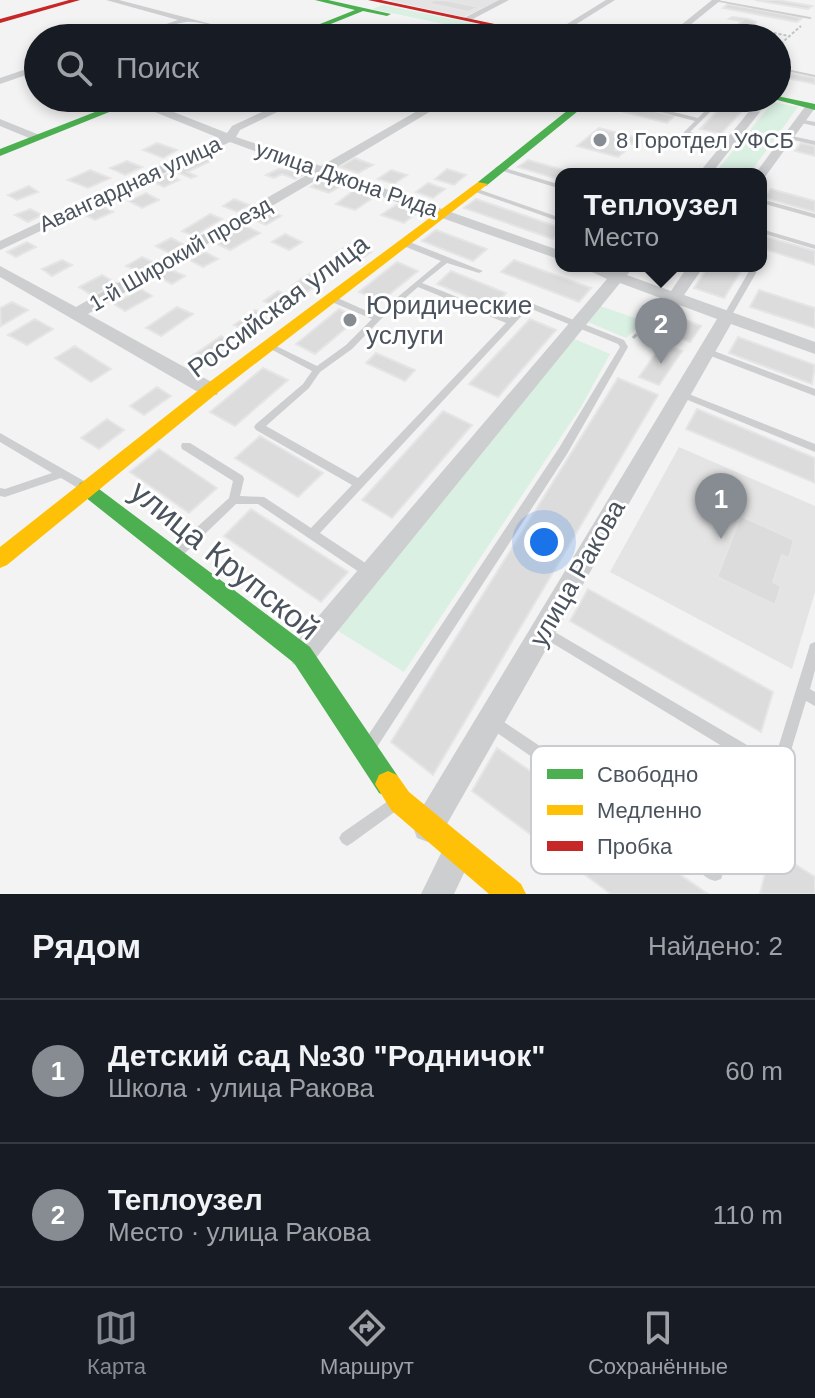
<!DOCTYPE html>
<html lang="ru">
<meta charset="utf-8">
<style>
:root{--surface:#171b24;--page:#20242c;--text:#f1f3f6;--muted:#9ea1a6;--line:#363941;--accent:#868c92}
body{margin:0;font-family:Arial,sans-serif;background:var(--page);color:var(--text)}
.you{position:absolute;left:544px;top:542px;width:28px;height:28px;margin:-20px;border:6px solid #fff;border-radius:50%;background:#1a73e8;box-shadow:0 0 0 12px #1a73e833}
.badge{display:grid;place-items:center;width:52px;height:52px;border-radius:50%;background:var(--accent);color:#fff;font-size:26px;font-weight:700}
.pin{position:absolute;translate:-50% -66px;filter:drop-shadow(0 2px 4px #0008)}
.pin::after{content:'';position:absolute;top:42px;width:28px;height:24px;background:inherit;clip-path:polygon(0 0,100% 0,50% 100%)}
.popup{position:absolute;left:555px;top:168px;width:212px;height:104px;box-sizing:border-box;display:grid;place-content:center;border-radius:16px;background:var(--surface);filter:drop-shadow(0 2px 6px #0005);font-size:26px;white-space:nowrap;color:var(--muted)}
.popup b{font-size:30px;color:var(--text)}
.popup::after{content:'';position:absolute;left:50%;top:100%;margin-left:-16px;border:16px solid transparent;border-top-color:var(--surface)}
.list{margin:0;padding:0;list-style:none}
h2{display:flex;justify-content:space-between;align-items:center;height:104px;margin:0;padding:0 32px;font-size:34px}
h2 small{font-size:26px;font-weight:400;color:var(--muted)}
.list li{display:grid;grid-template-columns:52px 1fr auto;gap:24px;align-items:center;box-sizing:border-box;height:144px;padding:0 32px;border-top:2px solid var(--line)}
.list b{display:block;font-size:30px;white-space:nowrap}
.list p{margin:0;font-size:26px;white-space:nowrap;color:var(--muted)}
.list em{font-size:26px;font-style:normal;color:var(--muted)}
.icon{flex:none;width:44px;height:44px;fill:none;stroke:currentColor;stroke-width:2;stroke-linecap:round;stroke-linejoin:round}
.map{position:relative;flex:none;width:815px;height:894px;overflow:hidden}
.search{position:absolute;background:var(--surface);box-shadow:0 4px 12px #0003;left:24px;right:24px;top:24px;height:88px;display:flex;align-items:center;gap:20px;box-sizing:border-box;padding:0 28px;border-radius:44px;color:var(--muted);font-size:30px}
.sheet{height:392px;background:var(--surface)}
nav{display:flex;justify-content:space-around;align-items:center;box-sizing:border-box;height:112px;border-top:2px solid var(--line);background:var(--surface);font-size:22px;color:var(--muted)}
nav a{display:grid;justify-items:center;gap:4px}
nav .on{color:var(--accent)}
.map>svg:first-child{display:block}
.education{fill:#e5e4e4}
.green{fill:#daf0e3}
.building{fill:#dcdcdd;stroke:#e5e5e6;stroke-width:2}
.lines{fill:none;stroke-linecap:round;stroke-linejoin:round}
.path-far1{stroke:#bcc6c3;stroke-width:2;stroke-dasharray:3 2;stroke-linecap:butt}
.path{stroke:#bcc6c3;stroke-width:3;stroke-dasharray:5 4;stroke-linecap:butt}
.lane{fill:#cdced0;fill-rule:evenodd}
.street{fill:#cdced0;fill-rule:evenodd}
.fast{fill:#4caf50;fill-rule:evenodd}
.slow{fill:#ffc107;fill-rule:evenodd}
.jam{fill:#c62828;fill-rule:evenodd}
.poi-dot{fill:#868c92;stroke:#fff;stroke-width:3}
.labels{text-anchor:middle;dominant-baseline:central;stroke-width:6;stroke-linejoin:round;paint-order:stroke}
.far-poi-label{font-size:22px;fill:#4b545e;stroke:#fff;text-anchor:start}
.far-street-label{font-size:22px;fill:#4b545e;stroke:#fff}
.poi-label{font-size:26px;fill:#4b545e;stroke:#fff;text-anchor:start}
.street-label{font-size:26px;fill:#4b545e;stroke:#fff}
.near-street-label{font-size:32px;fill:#4b545e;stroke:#fff}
.key{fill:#fff;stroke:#c9cccf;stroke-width:2}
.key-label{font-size:22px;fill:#4b545e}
</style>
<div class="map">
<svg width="815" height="894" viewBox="0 0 815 894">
<rect width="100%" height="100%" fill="#f3f3f3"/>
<path class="education" d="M392,0H499L464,17L390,1Z
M679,447L815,506V592L792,669L610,572Z"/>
<path class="green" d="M383,5L546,38H511L372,9Z
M773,102L798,107L749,174H714Z
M600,306L644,321L626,338L588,322Z
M572,338L610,354L581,407L404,672L335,629Z"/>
<path class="building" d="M435,0H444L479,7L468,12L427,3Z
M755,0H777L812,6L808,9Z
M728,4L789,15L802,18L797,22L723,8Z
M732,17L748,19L756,22L743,34L715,30L717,28L732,30L742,21L729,19Z
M777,70L815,78V84L777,76Z
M601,98L674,116L667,123L593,104Z
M730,98L753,99L721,134L700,129Z
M599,128L638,138L632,144L624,142L615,150L624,152L618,157L577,146Z
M157,143L177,150L163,158L143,150Z
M801,143L815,146V156L795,151Z
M203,157L211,161L187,172L196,176L191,178L172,170Z
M355,158L373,165L358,173L340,167Z
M528,160L577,174H561V180L518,167Z
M127,161L142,167L125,175L110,168Z
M278,169L290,170L303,175L295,179L282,174L274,178L266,175Z
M447,169L466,175L454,185L435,179Z
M90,170L110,178L88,188L68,180Z
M391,170L407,175L394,184L378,179Z
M166,174L179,180L164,187L151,181Z
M321,180L339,187L329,193L311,187Z
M428,183L445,189L433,198L416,192Z
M29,186L38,192L17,200L8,195Z
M771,189L815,201V212L764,198Z
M354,190L374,197L355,210L336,204Z
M146,193L159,200L142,208L129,201Z
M234,199L249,205L237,212L223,206Z
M476,199L561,228V232L553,239L464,208Z
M396,205L418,212L404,223L381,215Z
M101,206L113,212L95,220L83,214Z
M30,209L42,215L28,222L15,215Z
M269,211L281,216L266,225L254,220Z
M210,214L222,219L194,236L182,231Z
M244,225L260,233L230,250L213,242Z
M436,230L487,249L473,261L422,241Z
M285,234L302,242L289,250L272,242Z
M761,235L815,251V265L761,248Z
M171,238L183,244L169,253L156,246Z
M27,242L36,247L16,257L7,252Z
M350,244L371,252L358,261L337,252Z
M205,252L218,259L203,267L190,260Z
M142,257L153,262L138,271L126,266Z
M62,260L72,265L52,276L42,269Z
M514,260L591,288L579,302L501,272Z
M328,261L342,267L307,292L293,285Z
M397,262L418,271L381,301L359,292Z
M709,266H744L724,298L694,288Z
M169,269L185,276L172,284L156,276Z
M451,271L506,293L492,307L437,284Z
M102,275L116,283L93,296L79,287Z
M141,289L152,296L125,311L114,304Z
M759,290L815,308V328L750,307Z
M278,291L297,300L284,310L264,301Z
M12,302L28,310L1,326L0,308Z
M177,307L193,314L161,336L146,328Z
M339,309L358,318L315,354L296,344Z
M255,310L274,318L253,334L234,325Z
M678,317L701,326L690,342L667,333Z
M35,319L53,329L27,345L8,335Z
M530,319L556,330L498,397L469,384Z
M221,336L239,346L209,367L191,357Z
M738,337L815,365L812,384L729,353Z
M663,343L682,351L659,385L639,377Z
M75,346L111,369L91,382L55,358Z
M376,353L415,370L405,381L366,363Z
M263,368L288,380L235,426L210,412Z
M618,378L658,395L433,775L391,742Z
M157,387L171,396L144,415L130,406Z
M697,409L815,458V483L686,429Z
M443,411L472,425L392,518L362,500Z
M107,419L124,430L99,449L81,438Z
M260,436L323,473L298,497L235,458Z
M159,449L217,488L189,513L130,472Z
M251,509L348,572L321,602L224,536Z
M741,516L794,540L789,558L782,555L773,582L781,586L775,605L717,577Z
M588,589L773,692L761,732L570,621Z
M497,748L708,894H611L472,791Z
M771,849L815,877V894H760Z"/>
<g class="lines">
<path class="path-far1" d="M754,29L789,36
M777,47L801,26"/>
<path class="path" d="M633,338L664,307"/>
<path class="lane" d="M717,0L810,17L812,18L810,19L714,1Z
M686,24L709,28L711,29L709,30L685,26Z
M777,67L815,75V77L777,69Z
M417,98H426L443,103L440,105Z
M607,98H616L698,118L718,98H724L690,132L731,144L728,146L684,134V132L695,121Z
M799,119L815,122V126L797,122V120Z
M787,135L815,141V145L785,138L784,137Z
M498,166L561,185V189L496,169L495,168Z
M472,187L561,218V222L470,190L469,189Z
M761,199L815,214V218L761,203Z
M761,229L815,245V249L761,233Z
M401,241H407L483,271L479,273L447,263L422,283L510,318L525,303H531L624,340L628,347L567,454L377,747L372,749L367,747L365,742L367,737L559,448L620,347L618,344L529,308L320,533L373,568L375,572L373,576L369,577L365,576L258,504H236L181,557L177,558L173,557L171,553L173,549L229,498L233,481L182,449L181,446L182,443H190L243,476L244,479L240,496L264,497L311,528L352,485L256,430L254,427L256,424L303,384L312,371L263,345L267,342L270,343L317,366L346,345L372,319L327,300V296H333L376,315L441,261L401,245ZM418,287L506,323L358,478L266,426L309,388L320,372L352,349L380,320Z
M752,266H760L729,320H723L722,318Z
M706,348L815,389V396L703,353L702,351Z
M681,391L815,444V452L678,396L676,394Z
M0,433L91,485L92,488L91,491H83L61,478L5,497L0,496V488L5,489L52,473L0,442Z
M543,625L774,761L809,648L810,644L815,642V670L810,689L815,692V706L806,701L783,777L778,779L773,777L539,635L537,631L539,627Z
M492,714L721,867L723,873L721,879L715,881L709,879L487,726L485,721L487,716Z
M391,799L396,801L398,806L396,811L352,843L347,846L342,843L339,838L342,833Z"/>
<path class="street" d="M106,0H119L265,38C240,38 206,20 186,22C165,25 147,38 126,38L178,20Z
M499,0H509L469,21L462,19Z
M606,0H615L554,38L546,37Z
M712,0H721L674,38H665Z
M446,26L453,28L435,38H424Z
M38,65V71L0,84V78Z
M130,98H138L227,133L232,126L292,98H306L240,130L236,137L321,166L440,98H453L332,170L561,251V260L323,176L88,314L217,385L219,390L217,395H203L0,277V266L76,307L312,172L230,142L0,250V241L219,138L130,102Z
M760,98H771L711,174H698Z
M807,104H815V108L765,177L755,174Z
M0,119L42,136L44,138L34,140L0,126Z
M579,266H601L614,271L618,266H634L627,275L671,291L688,266H704L684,295L815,342V354L731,324L439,838L428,842L417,838L413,827L417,816L717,319L620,283L311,664L302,667L293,664L289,655L293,646L607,279Z
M458,836L469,841L474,852L454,894H421L447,841Z"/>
<path class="fast" d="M315,0H328L391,14L387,16L363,11L296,38H285L355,10Z
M777,96L815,104V110L770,98Z
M131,98H144L0,156V149Z
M583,98H594L486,186H478V182Z
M87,480L310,647L397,775L401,784L397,793L388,797L379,793L294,663L80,493L77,488L80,483Z"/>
<path class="slow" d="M478,182L488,184L216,394L7,565L0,568V547L204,386Z
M388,771L397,775L409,792L521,884L526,894H489L391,810L375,784L379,775Z"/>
<path class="jam" d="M69,0H80L0,23V19Z
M368,0H381L561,38H546Z"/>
</g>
<g class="poi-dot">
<circle cx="600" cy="140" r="8"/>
<circle cx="350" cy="320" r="8"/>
</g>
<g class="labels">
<g class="far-poi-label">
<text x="616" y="140">8 Горотдел УФСБ</text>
</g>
<g class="far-street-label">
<text transform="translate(347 179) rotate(19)">улица Джона Рида</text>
<text transform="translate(130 184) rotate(-25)">Авангардная улица</text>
<text transform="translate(180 254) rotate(-30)">1-й Широкий проезд</text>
</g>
<g class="poi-label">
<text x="366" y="305">Юридические<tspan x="366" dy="30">услуги</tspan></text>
</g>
<g class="street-label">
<text transform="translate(278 306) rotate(-37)">Российская улица</text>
<text transform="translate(577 573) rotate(-60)">улица Ракова</text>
</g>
<g class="near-street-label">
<text transform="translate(225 560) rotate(39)">улица Крупской</text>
</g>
</g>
<rect x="531" y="746" width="264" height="128" rx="12" class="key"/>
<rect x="547" y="769" width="36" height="10" fill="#4caf50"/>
<rect x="547" y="805" width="36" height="10" fill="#ffc107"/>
<rect x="547" y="841" width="36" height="10" fill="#c62828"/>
<g class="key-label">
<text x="597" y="782">Свободно</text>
<text x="597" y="818">Медленно</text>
<text x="597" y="854">Пробка</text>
</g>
</svg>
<div class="you"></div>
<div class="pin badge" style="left:721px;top:539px">1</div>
<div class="pin badge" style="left:661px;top:364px">2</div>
<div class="popup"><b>Теплоузел</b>Место</div>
<div class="search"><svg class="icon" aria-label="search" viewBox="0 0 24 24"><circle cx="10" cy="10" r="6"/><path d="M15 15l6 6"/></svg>Поиск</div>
</div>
<section class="sheet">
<h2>Рядом<small>Найдено: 2</small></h2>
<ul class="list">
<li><span class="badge">1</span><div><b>Детский сад №30 &quot;Родничок&quot;</b><p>Школа · улица Ракова</p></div><em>60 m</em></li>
<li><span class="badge">2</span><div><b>Теплоузел</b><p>Место · улица Ракова</p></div><em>110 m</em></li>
</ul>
</section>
<nav>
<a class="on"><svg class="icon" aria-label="map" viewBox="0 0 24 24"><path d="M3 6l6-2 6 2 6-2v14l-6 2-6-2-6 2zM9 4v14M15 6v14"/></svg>Карта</a>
<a><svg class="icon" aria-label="directions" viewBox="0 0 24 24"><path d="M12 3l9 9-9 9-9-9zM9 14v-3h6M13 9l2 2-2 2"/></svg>Маршрут</a>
<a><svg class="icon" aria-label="saved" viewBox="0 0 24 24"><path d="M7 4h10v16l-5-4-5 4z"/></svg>Сохранённые</a>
</nav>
